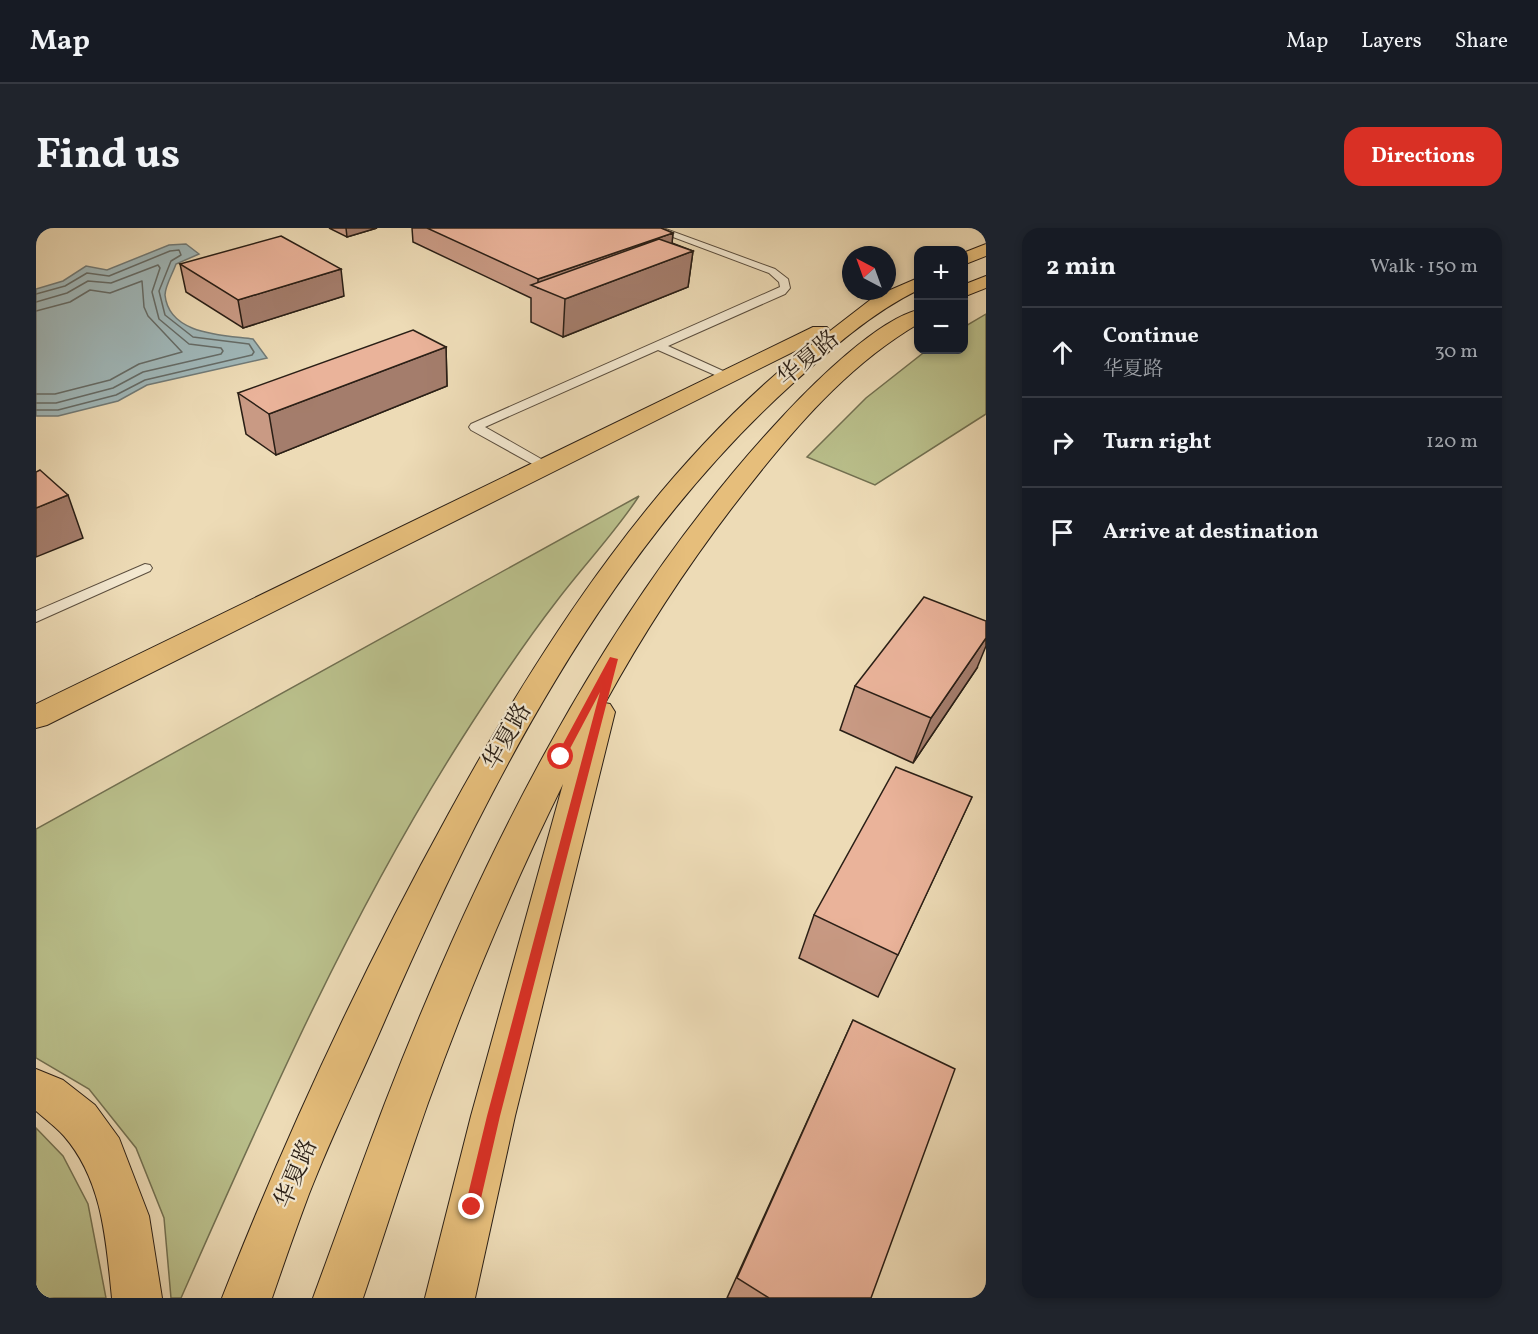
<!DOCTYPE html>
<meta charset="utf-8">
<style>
:root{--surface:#171b24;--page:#20242c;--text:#f1f3f6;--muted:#9ea1a6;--line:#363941;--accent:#d93025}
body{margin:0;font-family:Vollkorn,"Noto Serif SC",serif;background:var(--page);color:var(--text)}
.controls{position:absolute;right:18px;top:18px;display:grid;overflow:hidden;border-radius:12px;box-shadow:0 3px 9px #0003}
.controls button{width:54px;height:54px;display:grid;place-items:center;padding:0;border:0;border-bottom:2px solid var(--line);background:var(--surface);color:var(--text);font:30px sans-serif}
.compass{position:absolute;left:806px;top:18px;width:54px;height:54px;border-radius:50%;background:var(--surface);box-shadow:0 3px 9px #0003;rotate:319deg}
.stop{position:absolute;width:18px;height:18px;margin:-14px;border:4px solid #d93025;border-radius:50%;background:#fff}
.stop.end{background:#d93025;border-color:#fff;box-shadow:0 2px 6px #0008}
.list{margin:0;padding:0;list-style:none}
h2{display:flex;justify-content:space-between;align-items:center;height:78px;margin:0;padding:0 24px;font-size:26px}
h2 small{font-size:20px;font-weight:400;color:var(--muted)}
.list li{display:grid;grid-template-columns:39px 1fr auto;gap:18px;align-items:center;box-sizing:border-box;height:90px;padding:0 24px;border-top:2px solid var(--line)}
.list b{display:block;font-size:22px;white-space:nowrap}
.list p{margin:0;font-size:20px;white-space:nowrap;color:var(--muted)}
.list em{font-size:20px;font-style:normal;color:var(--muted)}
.icon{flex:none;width:33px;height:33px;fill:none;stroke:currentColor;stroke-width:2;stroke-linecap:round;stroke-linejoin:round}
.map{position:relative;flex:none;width:950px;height:1070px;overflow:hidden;border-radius:18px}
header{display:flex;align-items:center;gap:36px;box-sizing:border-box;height:84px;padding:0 30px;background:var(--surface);border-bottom:2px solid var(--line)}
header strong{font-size:28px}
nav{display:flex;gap:33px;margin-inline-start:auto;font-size:21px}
.intro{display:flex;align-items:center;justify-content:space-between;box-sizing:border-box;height:144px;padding:0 36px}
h1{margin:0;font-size:42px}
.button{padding:15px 27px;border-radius:18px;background:var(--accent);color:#fff;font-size:21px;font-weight:700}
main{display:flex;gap:36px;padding:0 36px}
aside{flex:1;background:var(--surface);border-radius:18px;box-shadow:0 3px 9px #0003}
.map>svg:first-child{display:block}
.green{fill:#bac08c;stroke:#727051;stroke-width:1.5}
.water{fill:#a0b8ba;stroke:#717b78;stroke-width:1.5}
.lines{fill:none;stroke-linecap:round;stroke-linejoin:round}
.shore{stroke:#656c68;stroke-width:1.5}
.service-casing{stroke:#5b4e3e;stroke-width:2}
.primary-casing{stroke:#2a1f16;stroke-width:2}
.service{fill:#f3e8d0;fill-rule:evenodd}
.primary{fill:#e6be7b;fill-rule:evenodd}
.wall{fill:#c99a84;stroke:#2a1f16;stroke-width:1.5}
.shaded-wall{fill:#a47d6c;stroke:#2a1f16;stroke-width:1.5}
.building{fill:#eab39a;stroke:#2a1f16;stroke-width:1.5}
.route{fill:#d93025}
.labels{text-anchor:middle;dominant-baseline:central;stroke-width:4.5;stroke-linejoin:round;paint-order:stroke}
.street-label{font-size:24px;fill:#2a1f16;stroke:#f3e8d0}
</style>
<header>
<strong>Map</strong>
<nav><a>Map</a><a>Layers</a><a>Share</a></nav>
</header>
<div class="intro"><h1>Find us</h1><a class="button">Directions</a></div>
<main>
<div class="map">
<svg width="950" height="1070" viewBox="0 0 950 1070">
<rect width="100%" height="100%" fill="#eddbb6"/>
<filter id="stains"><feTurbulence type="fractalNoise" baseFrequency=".00333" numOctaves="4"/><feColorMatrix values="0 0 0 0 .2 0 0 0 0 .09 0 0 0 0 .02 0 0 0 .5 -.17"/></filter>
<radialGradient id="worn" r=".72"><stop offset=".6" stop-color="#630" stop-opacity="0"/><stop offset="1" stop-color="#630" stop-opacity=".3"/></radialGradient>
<path class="green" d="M950,86V186L839,257L771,229L830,170L891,122H927L928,99Z
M603,268C579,305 547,338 520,374C486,418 455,465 425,512C313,688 229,880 145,1070H135L128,990L100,920L53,861L0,830V601Z
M0,900L27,928L52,976L70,1070H0Z"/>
<path class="water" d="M150,16L163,26L140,36C137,45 129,58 129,67C133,107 187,107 217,111L231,130L111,157L82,173L22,188H0V61L27,53L50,38L71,42L133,17Z"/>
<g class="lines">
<path class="shore" d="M0,66L29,58L51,45L73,48L134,23L143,22L145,27L135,33L123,63L129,87L157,109L213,116L218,124L216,127L109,152L80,167L22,182H0
M0,74L31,65L52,53L75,55L122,37L124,40L116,64L123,91L153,116L185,120L187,123L185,126L107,144L77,160L20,175H0
M0,83L34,74L54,62L74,65L106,53L108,79L112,88L146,124L103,136L74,152L19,166H0"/>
<defs>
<path id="service" d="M613,0H627L739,41L752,51L754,60L749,66L632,118L696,147V151H688L622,122L449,199L514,236L516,239L514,242L509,243L435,202L433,199L435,196L744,59L743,54L733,45Z
M109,336L114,337L116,340L114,343L0,394V383Z"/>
<path id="primary" d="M950,16V28L927,37V25Z
M950,48V60L927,69V57Z
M882,50V62C835,85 795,121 755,157C568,327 449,563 349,792C324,850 296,907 273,966C260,1001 248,1035 236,1070H186C251,905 326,743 412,587C506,415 625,231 783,111L11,497L0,500V476L777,99H791L794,103L838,69Z
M882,82V96C819,133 769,188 724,244C665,317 614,393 569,475L574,476L579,484L479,888L439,1070H389L435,888L527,556C476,659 431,767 392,875C369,940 349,1005 327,1070H277C301,1005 324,940 349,875C443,632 568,379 748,187C777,156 841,92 882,82Z
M0,841L27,852L59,877L83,910L113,988L126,1070H76C70,1013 67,953 28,908C20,899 9,891 0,883Z"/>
</defs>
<use href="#service" class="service-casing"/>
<use href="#primary" class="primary-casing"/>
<use href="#service" class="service"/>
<use href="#primary" class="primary"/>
</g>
<path class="wall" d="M293,0H341L311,9Z
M376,0H625L637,5L636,15L657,23L652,59L527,109L495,94V70L377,14Z
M144,36L308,68L207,100L150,64Z
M410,119L411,158L240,227L210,206L202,165Z
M941,440L877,535L804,502L819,458Z
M936,569L842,769L763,730L778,687Z
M817,792L835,1070H691Z"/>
<path class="shaded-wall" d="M310,0H341L311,9Z
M637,5L635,26L502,60V51Z
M657,23L652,59L527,109L529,71Z
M305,41L308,68L207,100L202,72Z
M410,119L411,158L240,227L233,186Z
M32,267L47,310L0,329V280Z
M950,410V418L941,440L877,535L895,490Z"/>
<path class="building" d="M391,0H625L637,5L502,51Z
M245,8L305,41L202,72L144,36Z
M623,11L657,23L529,71L495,57Z
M377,102L410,119L233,186L202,165Z
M4,242L32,267L0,280V244Z
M888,369L950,393V410L895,490L819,458Z
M860,539L936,569L862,727L778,687Z
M817,792L919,841L835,1070H733L701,1050Z"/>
<path class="route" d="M574,429L582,431L464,888L443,979L441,984L436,986L431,984L429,979L451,888L564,464L528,532H521L520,529Z"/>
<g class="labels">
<g class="street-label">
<text transform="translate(773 131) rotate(-40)">华夏路</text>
<text transform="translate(472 509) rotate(-60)">华夏路</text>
<text transform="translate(261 946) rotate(-67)">华夏路</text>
</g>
</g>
<rect width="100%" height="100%" filter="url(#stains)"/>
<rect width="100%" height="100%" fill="url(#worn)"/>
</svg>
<div class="controls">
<button>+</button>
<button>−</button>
</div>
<svg class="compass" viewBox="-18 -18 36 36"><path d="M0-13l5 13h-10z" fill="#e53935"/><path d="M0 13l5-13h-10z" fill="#9ea1a6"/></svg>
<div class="stop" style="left:525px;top:529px"></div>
<div class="stop end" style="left:436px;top:979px"></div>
</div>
<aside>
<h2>2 min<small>Walk · 150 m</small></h2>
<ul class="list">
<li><svg class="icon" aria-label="ahead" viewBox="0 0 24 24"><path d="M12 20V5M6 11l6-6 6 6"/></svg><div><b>Continue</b><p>华夏路</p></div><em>30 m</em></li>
<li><svg class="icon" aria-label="right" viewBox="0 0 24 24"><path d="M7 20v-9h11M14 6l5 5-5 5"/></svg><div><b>Turn right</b></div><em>120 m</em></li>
<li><svg class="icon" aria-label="arrive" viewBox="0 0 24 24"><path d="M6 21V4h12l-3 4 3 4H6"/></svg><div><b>Arrive at destination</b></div></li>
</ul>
</aside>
</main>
